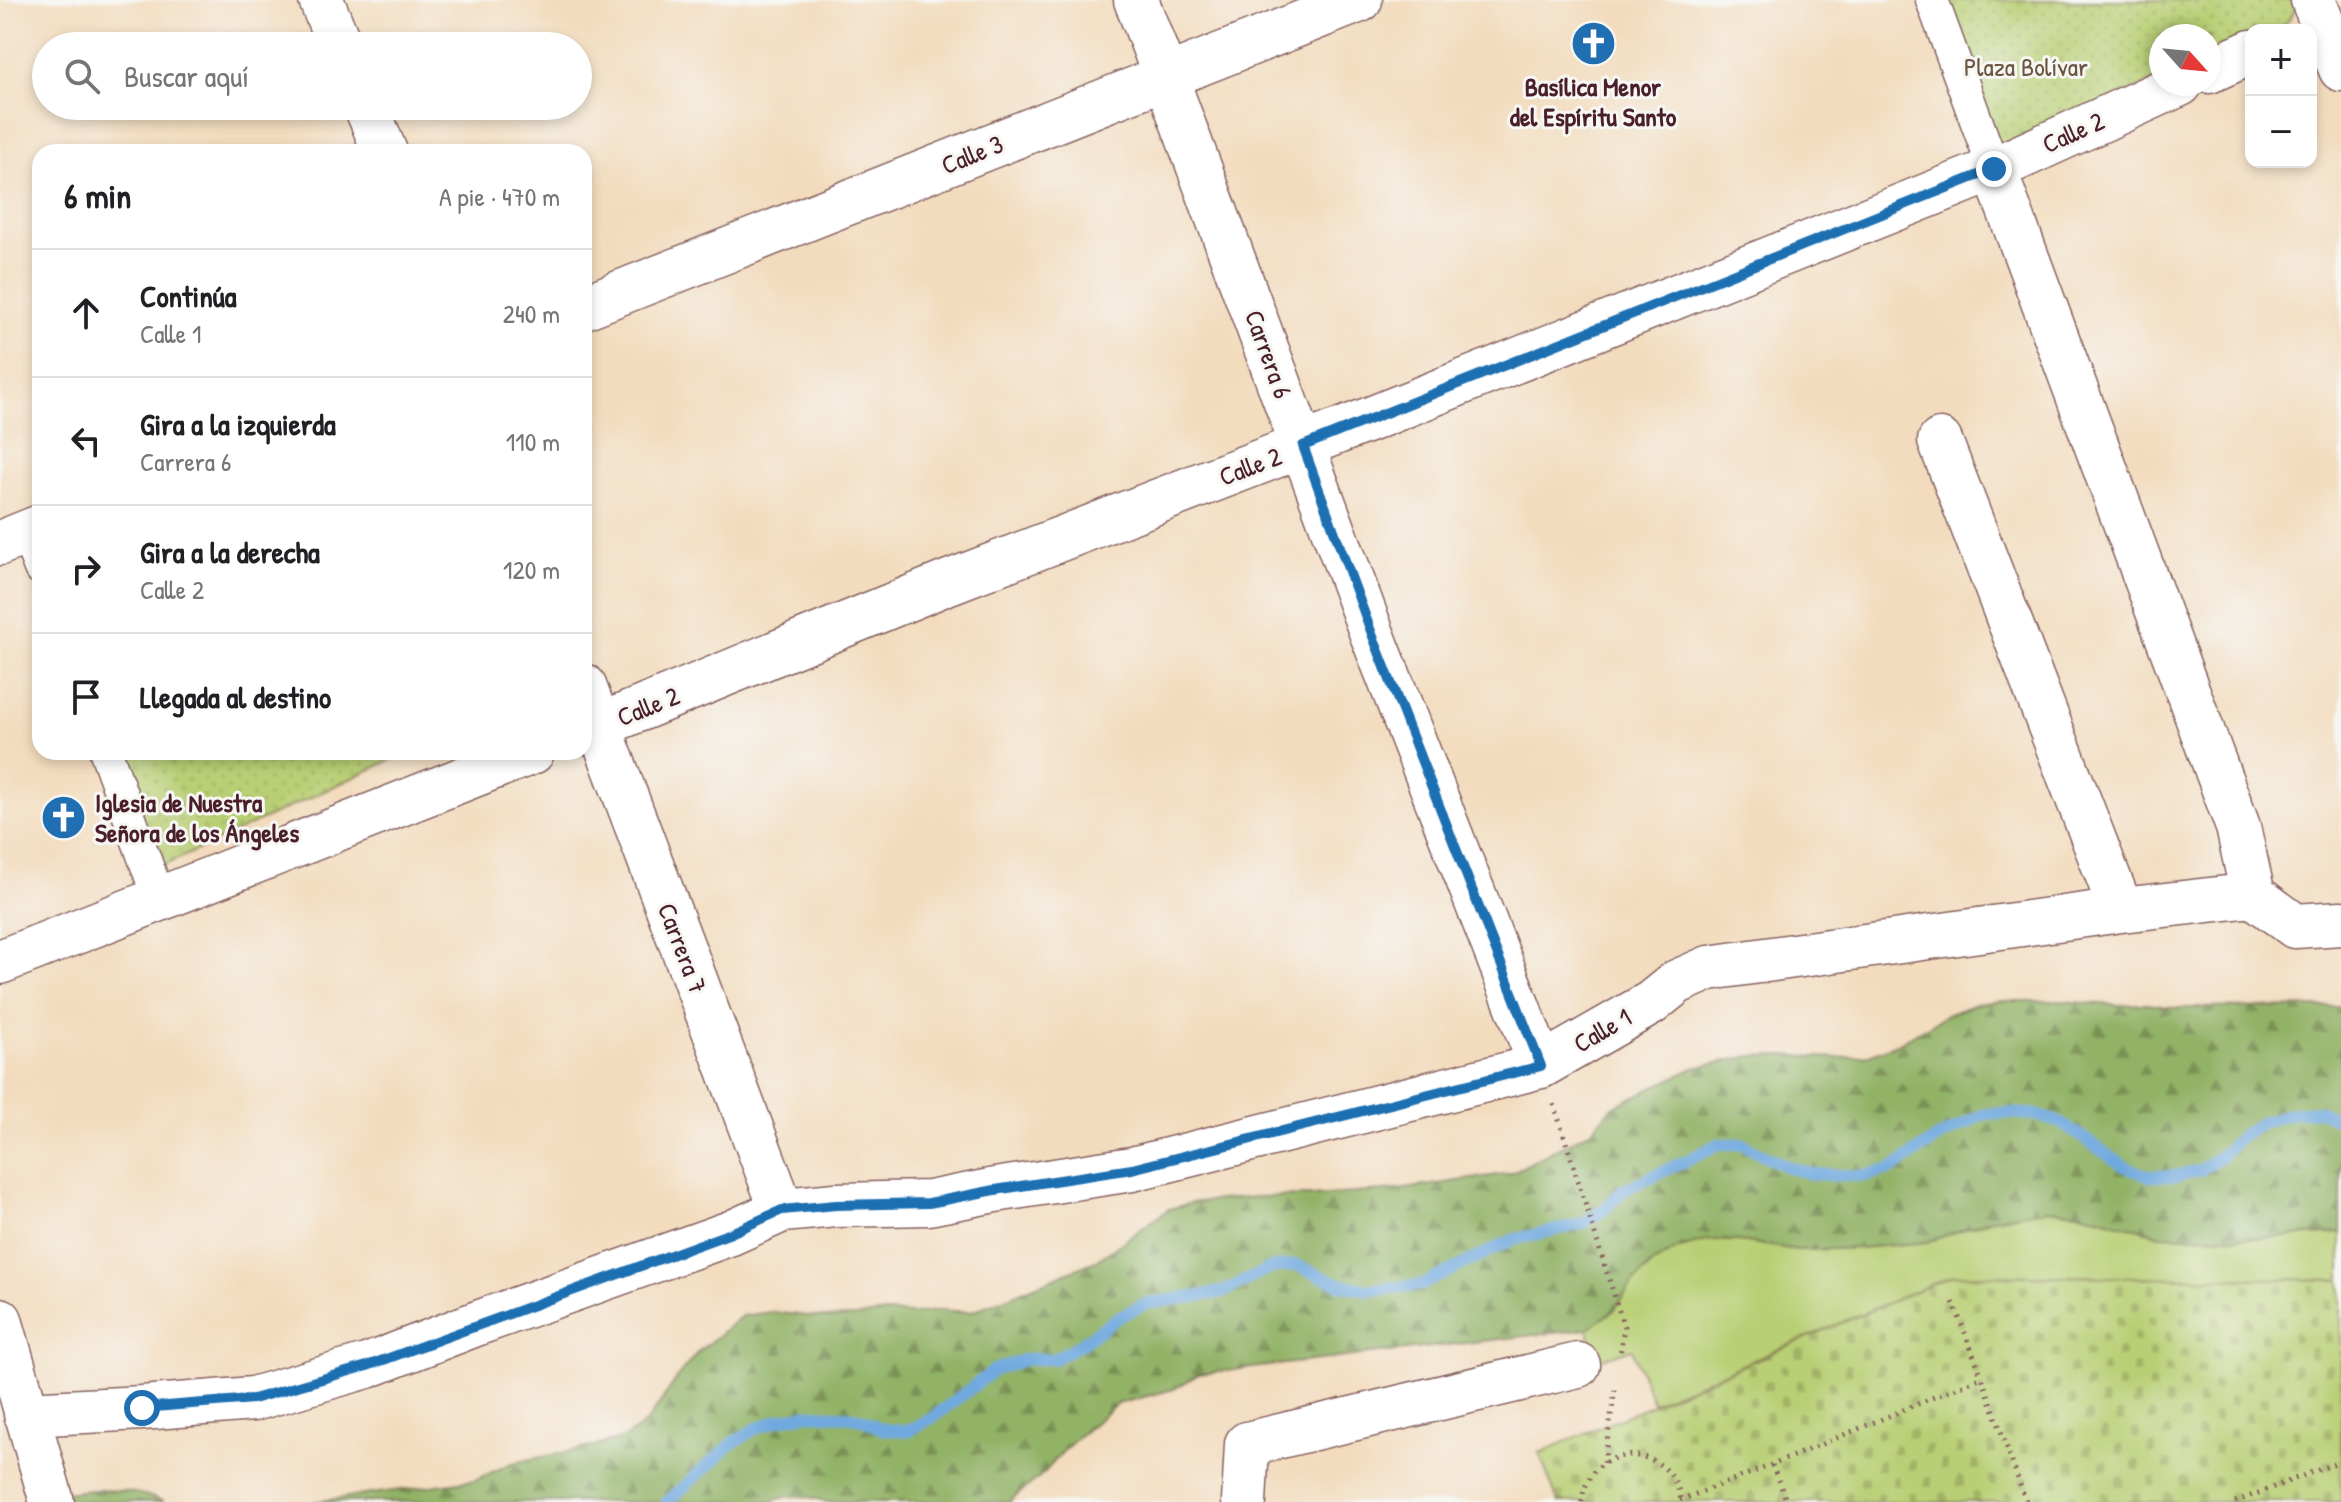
<!DOCTYPE html>
<html lang="es">
<meta charset="utf-8">
<style>
:root{--surface:#fff;--page:#f2f2f2;--text:#202124;--muted:#757577;--line:#e0e0e0}
body{margin:0;font-family:"Patrick Hand",sans-serif;background:var(--page);color:var(--text)}
.controls{position:absolute;right:24px;top:24px;display:grid;overflow:hidden;border-radius:16px;box-shadow:0 4px 12px #0003}
.controls button{width:72px;height:72px;display:grid;place-items:center;padding:0;border:0;border-bottom:2px solid var(--line);background:var(--surface);color:var(--text);font:40px sans-serif}
.compass{position:absolute;left:2149px;top:24px;width:72px;height:72px;border-radius:50%;background:var(--surface);box-shadow:0 4px 12px #0003;rotate:117deg}
.stop{position:absolute;width:24px;height:24px;margin:-18px;border:6px solid #1f6fb2;border-radius:50%;background:#fff}
.stop.end{background:#1f6fb2;border-color:#fff;box-shadow:0 2px 8px #0008}
.list{margin:0;padding:0;list-style:none}
h2{display:flex;justify-content:space-between;align-items:center;height:104px;margin:0;padding:0 32px;font-size:34px}
h2 small{font-size:26px;font-weight:400;color:var(--muted)}
.list li{display:grid;grid-template-columns:52px 1fr auto;gap:24px;align-items:center;box-sizing:border-box;height:128px;padding:0 32px;border-top:2px solid var(--line)}
.list b{display:block;font-size:30px;white-space:nowrap}
.list p{margin:0;font-size:26px;white-space:nowrap;color:var(--muted)}
.list em{font-size:26px;font-style:normal;color:var(--muted)}
.icon{flex:none;width:44px;height:44px;fill:none;stroke:currentColor;stroke-width:2;stroke-linecap:round;stroke-linejoin:round}
.map{position:relative;flex:none;width:2341px;height:1502px;overflow:hidden}
.search{position:absolute;background:var(--surface);box-shadow:0 4px 12px #0003;left:32px;top:32px;width:560px;height:88px;display:flex;align-items:center;gap:20px;box-sizing:border-box;padding:0 28px;border-radius:44px;color:var(--muted);font-size:30px}
.panel{position:absolute;background:var(--surface);box-shadow:0 4px 12px #0003;left:32px;top:144px;width:560px;height:616px;border-radius:24px}
.map>svg:first-child{display:block}
.green{fill:#b9cf74;stroke:#827750;stroke-width:2}
.forest{fill:url(#forest-firs);stroke:#6e6848;stroke-width:2}
.cemetery{fill:url(#cemetery-stones);stroke:#827750;stroke-width:2}
.park{fill:url(#park-dots);stroke:#827750;stroke-width:2}
.lines{fill:none;stroke-linecap:round;stroke-linejoin:round}
.stream{stroke:#6fa9df;stroke-width:12}
.pedestrian-casing{stroke:#85615e;stroke-width:35}
.minor-casing{stroke:#85615e;stroke-width:47}
.path{stroke:#85615e;stroke-width:5;stroke-dasharray:2 6;stroke-linecap:butt}
.pedestrian{stroke:#fff;stroke-width:32}
.minor{stroke:#fff;stroke-width:44}
.route{stroke:#1f6fb2;stroke-width:10}
.labels{text-anchor:middle;dominant-baseline:central;stroke-width:6;stroke-linejoin:round;paint-order:stroke}
.park-label{font-size:26px;fill:#6b5441;stroke:#f6f6f2}
.poi-label{font-size:26px;font-weight:bold;fill:#4a1f2b;stroke:#f6f6f2}
.street-label{font-size:26px;fill:#4a1f2b;stroke:#f6f6f2}
</style>
<div class="map">
<svg width="2341" height="1502" viewBox="0 0 2341 1502">
<defs>
<pattern id="forest-firs" width="22" height="20" patternUnits="userSpaceOnUse" patternTransform="scale(2)"><rect width="22" height="20" fill="#92b266"/><path d="M5 1l3.5 6h-7zM16 11l3.5 6h-7z" fill="#799054"/></pattern>
<pattern id="cemetery-stones" width="16" height="16" patternUnits="userSpaceOnUse" patternTransform="scale(2)"><rect width="16" height="16" fill="#b9cf74"/><path d="M2 7V4a2 2 0 0 1 4 0v3zM10 15v-3a2 2 0 0 1 4 0v3z" fill="#a1b165"/></pattern>
<pattern id="park-dots" width="8" height="8" patternUnits="userSpaceOnUse" patternTransform="scale(2)"><rect width="8" height="8" fill="#b9cf74"/><path d="M2 2h.1M6 6h.1" fill="none" stroke="#a1b165" stroke-width="1.8" stroke-linecap="round"/></pattern>
</defs>
<rect width="100%" height="100%" fill="#f6f6f2"/>
<filter id="ink" filterUnits="userSpaceOnUse"><feTurbulence type="fractalNoise" baseFrequency=".0125" numOctaves="2"/><feDisplacementMap in="SourceGraphic" scale="16" xChannelSelector="R" yChannelSelector="G"/><feConvolveMatrix kernelMatrix="1 2 1 2 8 2 1 2 1" color-interpolation-filters="sRGB"/></filter>
<filter id="wash" filterUnits="userSpaceOnUse"><feTurbulence type="fractalNoise" baseFrequency=".006" numOctaves="4" result="noise"/><feDisplacementMap in="SourceGraphic" scale="32" xChannelSelector="R" yChannelSelector="G"/><feGaussianBlur stdDeviation="1.8" result="paint"/><feColorMatrix in="noise" values="0 0 0 0 0 0 0 0 0 0 0 0 0 0 0 0 0 1.4 0 .05"/><feComposite in="paint" operator="in"/></filter>
<g filter="url(#wash)">
<rect width="100%" height="100%" fill="#f3dcbe"/>
<path class="green" d="M2047,1209L2081,1212L2161,1235L2260,1238L2341,1233V1280L1953,1275L1653,1403L1632,1349L1599,1360L1587,1329L1614,1310L1631,1285L1652,1264L1679,1248L1710,1240L1739,1241L1797,1250L1860,1248L1926,1242L1992,1219Z"/>
<path class="forest" d="M2001,1001H2059L2117,1005L2147,1004L2176,1008L2341,1007V1233L2260,1238L2161,1235L2081,1212L2047,1209L1992,1219L1927,1242L1860,1248L1797,1250L1739,1241L1710,1240L1679,1248L1652,1264L1631,1285L1614,1310L1587,1329L1199,1374L1174,1389L1117,1404L1087,1429L1064,1450L1044,1473L1009,1502H826C808,1495 789,1493 771,1502H312L475,1480L512,1463L596,1446L624,1438L647,1422L679,1375L698,1352L742,1316L771,1312L826,1318L856,1317L885,1313L913,1314L942,1310L971,1312L1098,1260L1169,1209L1196,1202L1255,1197L1312,1196L1398,1190L1511,1173L1591,1131L1612,1107L1694,1068L1751,1056L1780,1055L1839,1058L1869,1055L1899,1043L1947,1015L1975,1004Z
M92,1490C117,1490 140,1491 164,1502H41L63,1493Z"/>
<path class="cemetery" d="M1953,1275L2341,1280V1502H1558L1539,1453Z"/>
<path class="park" d="M1932,0H2300C2286,28 2282,30 2251,30V39L2209,58V36H2161V78L1987,153Z
M106,752H408L148,873Z"/>
<g class="lines">
<path class="stream" d="M667,1502L733,1443L755,1429L781,1419L807,1414L834,1415L859,1418L882,1429L908,1431L932,1418L996,1369L1027,1359H1054L1077,1346L1120,1316L1145,1304L1223,1292L1271,1268L1296,1265L1342,1285L1369,1290L1422,1285L1512,1240L1582,1224L1605,1209L1623,1190L1696,1156L1718,1144H1742L1788,1167L1812,1174L1864,1176L1892,1169L1936,1139L1984,1114L2011,1113L2036,1115L2061,1123L2124,1166L2148,1176H2175L2200,1170L2222,1155L2241,1136L2262,1122L2292,1113L2320,1111L2341,1122"/>
</g>
</g>
<g filter="url(#ink)">
<g class="lines">
<defs>
<path id="pedestrian" d="M1932,0L1994,169
M26,532L40,568
M106,752L159,899"/>
<path id="minor" d="M321,0L340,46
M1136,0L1166,78L1372,634L1541,1066
M2313,0L2341,69
M2209,71L2251,52
M366,106L385,152
M1994,169L2238,827L2253,895
M584,307L1360,0
M1940,441L2121,910
M0,543L40,527
M584,686L782,1210
M584,732L944,584L1368,420L1994,169L2180,84
M0,962L532,752
M0,1320L52,1502
M26,1414L142,1408L253,1399L367,1366L478,1323L731,1233L782,1210L836,1205L929,1203L995,1190L1132,1169L1541,1066L1651,1003L1677,982L1709,968L2121,910L2253,895L2295,926L2341,923
M1244,1502L1247,1444L1578,1365"/>
</defs>
<use href="#pedestrian" class="pedestrian-casing"/>
<use href="#minor" class="minor-casing"/>
<path class="path" d="M1554,1104L1624,1327L1620,1355
M1953,1302L1982,1377
M1604,1463L1615,1389
M1772,1465L1787,1502
M1680,1500L1772,1465L1982,1377L2026,1502
M1582,1502C1587,1440 1674,1440 1681,1502
M2235,1502L2341,1461"/>
<use href="#pedestrian" class="pedestrian"/>
<use href="#minor" class="minor"/>
</g>
</g>
<g class="lines" filter="url(#ink)">
<path class="route" d="M142,1408L253,1399L367,1366L731,1233L782,1210L836,1205L929,1203L995,1190L1132,1169L1541,1066L1372,634L1303,446L1994,169"/>
</g>
<defs>
<symbol id="church-disc" viewBox="-11 -11 22 22"><circle r="9.5" fill="#1f6fb2" stroke="#f6f6f2"/><path d="M-1.2-6h2.4v3.5h3.3v2.4h-3.3V6h-2.4V-.1h-3.3v-2.4h3.3Z" fill="#fff"/></symbol>
</defs>
<g fill-rule="evenodd">
<use href="#church-disc" x="1568" y="18" width="51" height="51"/>
<use href="#church-disc" x="38" y="792" width="51" height="51"/>
</g>
<g class="labels">
<g class="park-label">
<text x="2026" y="66">Plaza Bolívar</text>
</g>
<g class="poi-label">
<text x="1593" y="86">Basílica Menor<tspan x="1593" dy="30">del Espíritu Santo</tspan></text>
<text x="95" y="802" text-anchor="start">Iglesia de Nuestra<tspan x="95" dy="30">Señora de los Ángeles</tspan></text>
</g>
<g class="street-label">
<text transform="translate(2073 132) rotate(-24)">Calle 2</text>
<text transform="translate(972 154) rotate(-22)">Calle 3</text>
<text transform="translate(1269 354) rotate(70)">Carrera 6</text>
<text transform="translate(1250 466) rotate(-21)">Calle 2</text>
<text transform="translate(648 706) rotate(-22)">Calle 2</text>
<text transform="translate(683 948) rotate(69)">Carrera 7</text>
<text transform="translate(1602 1030) rotate(-30)">Calle 1</text>
</g>
</g>
</svg>
<div class="controls">
<button>+</button>
<button>−</button>
</div>
<svg class="compass" viewBox="-18 -18 36 36"><path d="M0-13l5 13h-10z" fill="#e53935"/><path d="M0 13l5-13h-10z" fill="#757577"/></svg>
<div class="stop" style="left:142px;top:1408px"></div>
<div class="stop end" style="left:1994px;top:169px"></div>
<div class="search"><svg class="icon" aria-label="search" viewBox="0 0 24 24"><circle cx="10" cy="10" r="6"/><path d="M15 15l6 6"/></svg>Buscar aquí</div>
<section class="panel">
<h2>6 min<small>A pie · 470 m</small></h2>
<ul class="list">
<li><svg class="icon" aria-label="ahead" viewBox="0 0 24 24"><path d="M12 20V5M6 11l6-6 6 6"/></svg><div><b>Continúa</b><p>Calle 1</p></div><em>240 m</em></li>
<li><svg class="icon" aria-label="left" viewBox="0 0 24 24"><path d="M17 20v-9H6M10 6l-5 5 5 5"/></svg><div><b>Gira a la izquierda</b><p>Carrera 6</p></div><em>110 m</em></li>
<li><svg class="icon" aria-label="right" viewBox="0 0 24 24"><path d="M7 20v-9h11M14 6l5 5-5 5"/></svg><div><b>Gira a la derecha</b><p>Calle 2</p></div><em>120 m</em></li>
<li><svg class="icon" aria-label="arrive" viewBox="0 0 24 24"><path d="M6 21V4h12l-3 4 3 4H6"/></svg><div><b>Llegada al destino</b></div></li>
</ul>
</section>
</div>
